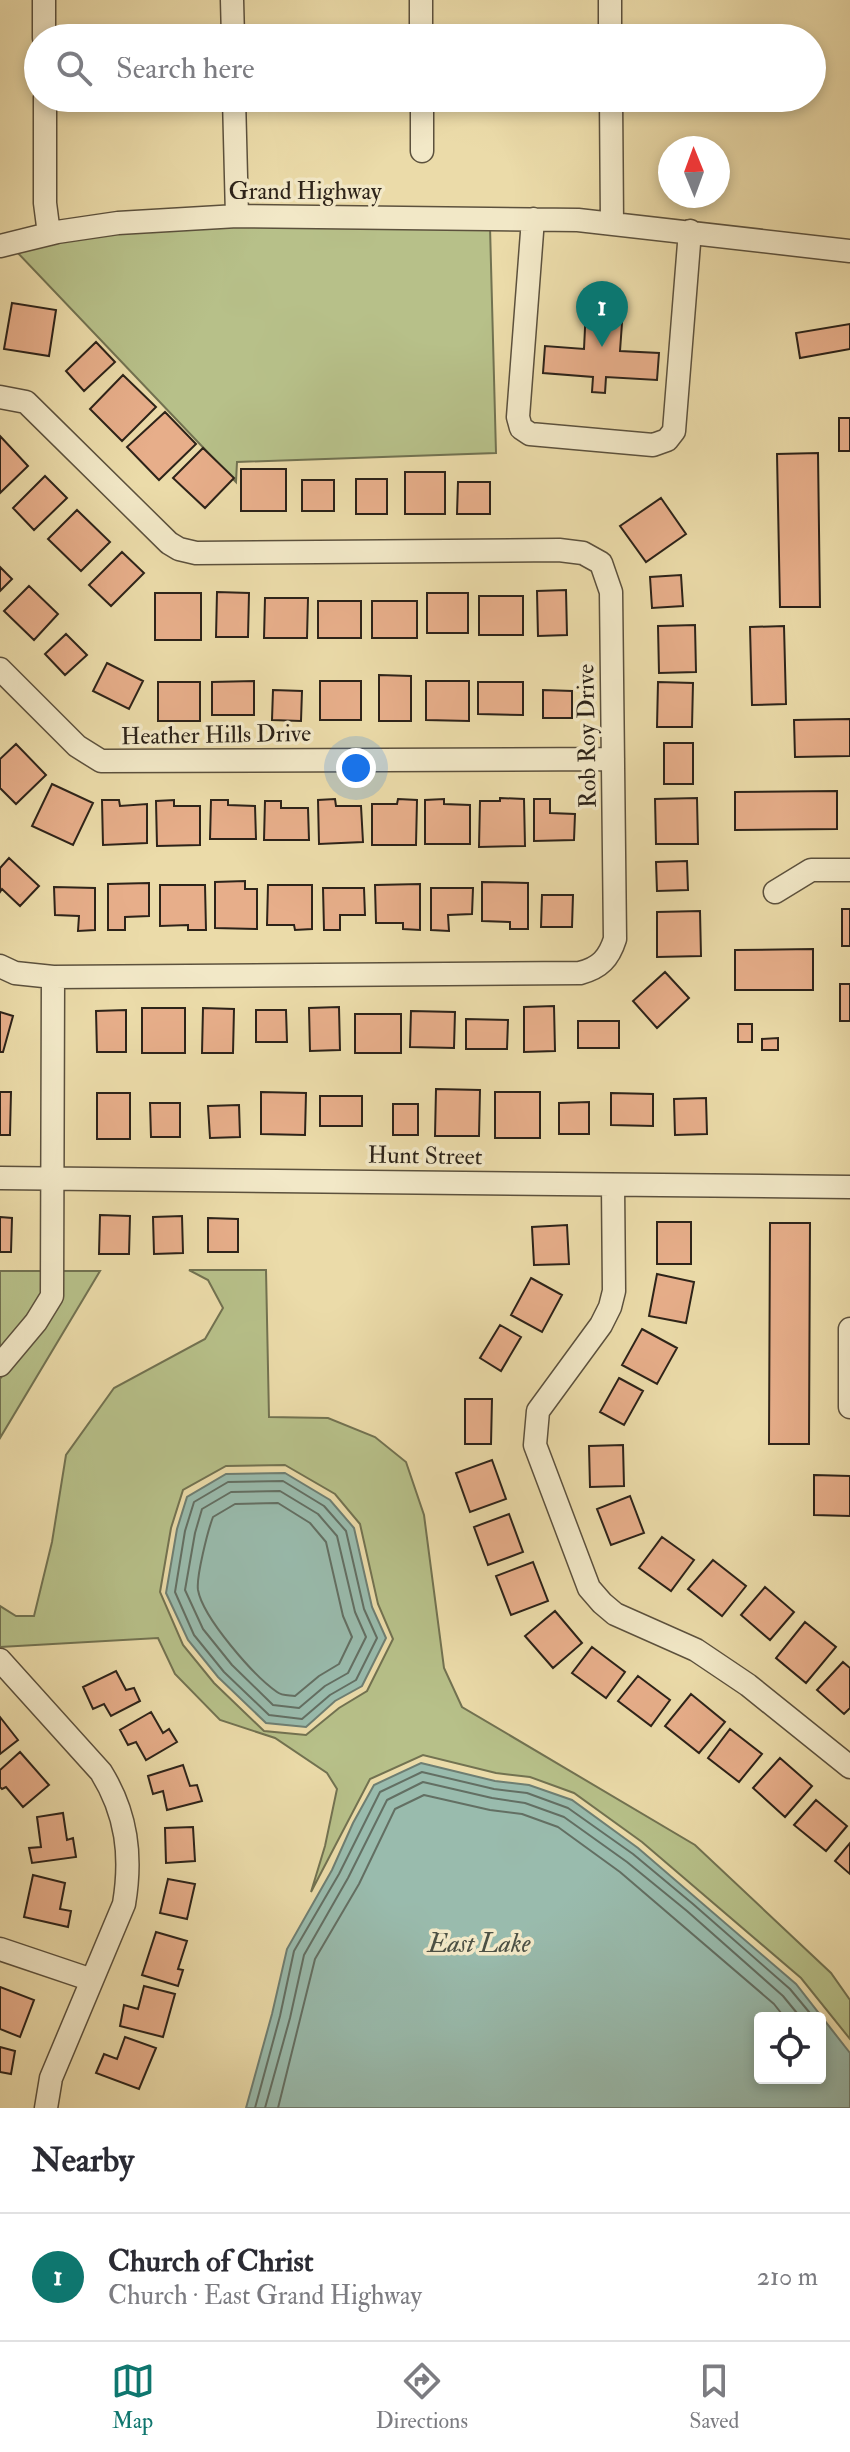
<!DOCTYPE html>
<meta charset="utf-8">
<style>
:root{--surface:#fff;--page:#f2f2f3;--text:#2b2b33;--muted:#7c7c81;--line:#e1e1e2;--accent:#0f766e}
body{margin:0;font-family:"IM FELL Double Pica",serif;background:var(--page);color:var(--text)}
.controls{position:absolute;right:24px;bottom:24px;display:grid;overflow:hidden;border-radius:8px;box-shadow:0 4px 12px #0003}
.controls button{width:72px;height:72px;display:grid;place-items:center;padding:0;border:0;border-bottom:2px solid var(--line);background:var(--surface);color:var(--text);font:40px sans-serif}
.compass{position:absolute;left:658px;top:136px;width:72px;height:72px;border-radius:50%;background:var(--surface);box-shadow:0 4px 12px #0003;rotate:359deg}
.you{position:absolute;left:356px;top:768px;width:28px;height:28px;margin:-20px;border:6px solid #fff;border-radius:50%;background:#1a73e8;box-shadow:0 0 0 12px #1a73e833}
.badge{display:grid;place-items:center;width:52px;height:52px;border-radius:50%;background:var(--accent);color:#fff;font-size:26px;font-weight:700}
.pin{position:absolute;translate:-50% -66px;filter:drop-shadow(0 2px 4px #0008)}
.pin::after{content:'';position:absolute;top:42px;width:28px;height:24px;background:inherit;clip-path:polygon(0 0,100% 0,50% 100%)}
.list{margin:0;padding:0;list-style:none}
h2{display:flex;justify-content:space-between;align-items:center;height:104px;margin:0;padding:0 32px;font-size:34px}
h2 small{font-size:26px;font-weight:400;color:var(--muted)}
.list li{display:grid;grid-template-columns:52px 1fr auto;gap:24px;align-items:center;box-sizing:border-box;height:128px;padding:0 32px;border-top:2px solid var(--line)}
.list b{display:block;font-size:30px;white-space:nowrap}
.list p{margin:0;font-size:26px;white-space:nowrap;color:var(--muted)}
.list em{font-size:26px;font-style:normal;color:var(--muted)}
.icon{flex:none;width:44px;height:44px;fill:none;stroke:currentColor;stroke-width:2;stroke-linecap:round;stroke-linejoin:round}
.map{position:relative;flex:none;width:850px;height:2108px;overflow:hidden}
.search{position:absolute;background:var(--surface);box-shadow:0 4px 12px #0003;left:24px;right:24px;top:24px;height:88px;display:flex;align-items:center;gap:20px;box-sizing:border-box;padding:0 28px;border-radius:44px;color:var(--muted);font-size:30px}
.sheet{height:232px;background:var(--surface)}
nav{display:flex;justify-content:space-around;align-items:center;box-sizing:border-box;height:112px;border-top:2px solid var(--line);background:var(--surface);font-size:22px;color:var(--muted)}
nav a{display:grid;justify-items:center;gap:4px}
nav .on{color:var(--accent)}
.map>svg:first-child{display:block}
.green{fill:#b7c089;stroke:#727251;stroke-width:2;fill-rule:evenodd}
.water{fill:#99bbad;stroke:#6e7e72;stroke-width:2;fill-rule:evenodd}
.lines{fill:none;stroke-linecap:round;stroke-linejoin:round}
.shore{stroke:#636f63;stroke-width:2}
.building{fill:#e7ae8a;stroke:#2d2319;stroke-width:2}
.minor-casing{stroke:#5c513d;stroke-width:25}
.minor{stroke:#f2e8c7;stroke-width:22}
.labels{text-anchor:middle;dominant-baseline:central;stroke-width:7;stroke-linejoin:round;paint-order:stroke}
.street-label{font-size:24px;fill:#2d2319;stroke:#f2e8c7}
.water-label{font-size:26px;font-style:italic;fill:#4d5145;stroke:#f2e8c7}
</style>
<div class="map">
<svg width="850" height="2108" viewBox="0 0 850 2108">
<rect width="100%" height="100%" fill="#ebdba9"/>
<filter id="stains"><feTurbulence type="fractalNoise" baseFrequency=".0025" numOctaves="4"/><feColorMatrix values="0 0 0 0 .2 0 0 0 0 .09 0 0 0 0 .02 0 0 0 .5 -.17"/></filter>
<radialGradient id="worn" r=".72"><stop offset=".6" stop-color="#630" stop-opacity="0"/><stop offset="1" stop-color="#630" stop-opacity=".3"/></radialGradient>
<path class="green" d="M176,227H490L496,453L237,462L236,482L16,251L84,237Z
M189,1270H266L269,1417L328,1418L375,1437L406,1462L424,1515L444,1668L462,1707L695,1845L831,1973L850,2000V2039L801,1978L642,1842L574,1793L530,1777L496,1773L423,1755L370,1779L311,1892L325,1846L337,1789L327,1773L275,1738L220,1720L175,1674L158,1638L0,1647V1606L16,1616H34L52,1542L66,1455L114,1388L205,1339L223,1308L208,1280ZM285,1465L335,1494L360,1524L378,1604L393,1639L367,1691L339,1708L306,1735L264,1731L214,1683L183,1645L160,1592L171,1528L183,1490L226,1466Z
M0,1271H45L44,1293L0,1351Z
M61,1271H100L0,1438V1379L29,1341Z"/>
<path class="water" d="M285,1473L330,1500L354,1528L372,1607L386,1638L362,1686L335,1701L306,1727L266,1723L218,1677L188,1640L166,1593L177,1529L187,1497L226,1474Z
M421,1763L495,1781L529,1785L572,1800L638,1848L796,1984L850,2053V2108H246L272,2014L287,1949L332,1870L353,1823L374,1785ZM760,2018H820V2078H760Z"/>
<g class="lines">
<path class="shore" d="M283,1481L324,1506L346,1531L364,1609L377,1638L356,1680L330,1695L302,1719L269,1715L224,1672L194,1635L175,1592L185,1531L194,1502L228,1482Z
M280,1491L318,1514L337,1536L355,1612L366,1637L348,1673L325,1686L299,1708L273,1705L232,1665L203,1629L185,1590L195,1533L202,1509L231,1492Z
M278,1503L310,1523L326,1542L343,1616L352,1637L339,1664L319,1676L295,1696C289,1695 282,1696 277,1692C254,1676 203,1618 198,1590C196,1577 208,1530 213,1517L235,1504Z
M255,2108L280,2016L294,1951L339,1874L380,1792L422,1772L494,1789L527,1793L568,1808L633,1854L693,1904L790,1989L814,2018
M265,2108L290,2018L304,1955L348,1878L387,1800L423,1782L492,1798L525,1803L564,1817L627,1862L687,1911L783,1996L801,2018
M278,2108L315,1959L359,1884L395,1809L424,1795L490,1810L522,1814L558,1827L620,1872L774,2004L785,2018"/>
</g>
<path class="building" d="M12,303L56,310L49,356L4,349Z
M606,303L623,309L620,351L659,353L657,380L606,377L605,393L592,392L593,377L543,373L545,346L584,349L586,308Z
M850,324V349L800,358L796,333Z
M96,342L115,362L84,391L66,371Z
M123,375L156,407L122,441L90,409Z
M165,412L196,444L159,480L127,447Z
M839,418H850V451H839Z
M0,436L28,466L0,493Z
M203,448L234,478L205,508L173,478Z
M818,453L820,607H780L777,454Z
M241,469H286V511H241Z
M405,472H445V514H405Z
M45,476L67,498L34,530L13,508Z
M356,479H387V514H356Z
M302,480H334V511H302Z
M458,482H490V514H457Z
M661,498L686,534L646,562L620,526Z
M77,510L110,542L81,571L48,539Z
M122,552L144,573L111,606L89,585Z
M0,567L12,579L0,591Z
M681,575L683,606L652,608L650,577Z
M29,586L58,614L34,640L4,611Z
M566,590L567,635L538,636L537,591Z
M217,592L249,593L248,637H216Z
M155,593H201V640H155Z
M427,593H468V633H427Z
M479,596H523V635H479Z
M265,598H308L307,638H264Z
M318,601H361V638H318Z
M372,601H417V638H372Z
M695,625L696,672L659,673L658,626Z
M784,626L786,704L752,705L750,627Z
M66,634L87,655L65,675L45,654Z
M107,663L143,681L129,709L93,691Z
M379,675L411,676V721H379Z
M254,681V715H212V682Z
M320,681H361V720H320Z
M426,681H469V721L426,720Z
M158,682H200V721H158Z
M478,682H523V715L478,714Z
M658,682L693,683L692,727H657Z
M273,690L302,691L301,721L272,720Z
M543,690L572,691V718H543Z
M850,719V756L795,757L794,720Z
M664,743H693V784H664Z
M16,744L46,775L16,804L0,788V759Z
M52,784L93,803L73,845L32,826Z
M837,791V829L735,830V792Z
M500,798L524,799L525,846L479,847L480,801H500Z
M697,798L698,844H656L655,799Z
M335,799L336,806H361L363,842L319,844L318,800Z
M398,799L417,800L416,845H372V804H397Z
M444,799V804L470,805V844H425V800Z
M534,799H550V813L575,814L574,840L534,841Z
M102,800H119L120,806L147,804V843L103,845Z
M174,800V806H200V845L157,846L156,801Z
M211,800H228V805L255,806L256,839H210Z
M265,801H281V808H308L309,840H264Z
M9,858L39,886L20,906L2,889L0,892V868Z
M687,861L688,890L657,891L656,862Z
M245,881V889H257V929L215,928V882Z
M482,882L528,883V929H510V922L482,921Z
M149,883V916L125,917V930H108V884Z
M420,884V930L403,929V923H376L375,885Z
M160,885H205L206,930H188V925L160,926Z
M268,885H312V929L295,930L294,925H267Z
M54,887L95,888V930L78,931L79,916L55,915Z
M323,888H364L365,915H340V930H324Z
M431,888H473L472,914L448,915L449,931L431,930Z
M542,895H573L572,927H541Z
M842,909H850V946H842Z
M700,911L701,956L657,957V912Z
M813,949V990H735V950Z
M665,972L689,998L657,1028L633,1001Z
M840,984H850V1021H840Z
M554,1006L555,1051L524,1052V1007Z
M339,1007L340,1050L310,1051L309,1008Z
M142,1008H185V1053H142Z
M203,1008L234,1009L233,1053H202Z
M126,1010V1052H97L96,1011Z
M256,1010H286L287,1042H256Z
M411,1011L455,1012L454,1048L410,1047Z
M0,1012L13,1016L3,1052H0Z
M355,1014H401V1053H355Z
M466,1019L508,1020L507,1049H466Z
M578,1021H619V1048H578Z
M738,1024H752V1042H738Z
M778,1038V1050H762V1039Z
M436,1089L480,1090L479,1136H435Z
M0,1092H11L10,1135H0Z
M261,1092L306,1093L305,1135L261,1134Z
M495,1092H540V1138H495Z
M97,1093H130V1139H97Z
M611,1093L653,1094V1126L611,1125Z
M320,1096H362V1126H320Z
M706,1098L707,1134L675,1135L674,1099Z
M589,1102V1134H559V1103Z
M150,1103H180V1137H151Z
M393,1104H418V1135H393Z
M239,1105L240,1137L210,1138L208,1106Z
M100,1215L130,1216L129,1254H99Z
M182,1216L183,1253L154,1254L153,1217Z
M0,1217L12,1218L11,1252H0Z
M208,1218L238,1219V1252H208Z
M657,1222H691V1264H657Z
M770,1223H810L809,1444H769Z
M567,1225L569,1264L534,1265L532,1227Z
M657,1274L694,1282L686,1323L649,1316Z
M531,1278L562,1295L542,1332L511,1315Z
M500,1325L521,1337L501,1371L480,1358Z
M642,1329L677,1348L657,1384L622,1365Z
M619,1378L643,1391L624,1425L600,1412Z
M465,1399H492L491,1444H465Z
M623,1445L624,1486L590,1487L589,1446Z
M492,1460L506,1499L470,1512L456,1473Z
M814,1475L850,1476V1516L814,1515Z
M630,1496L644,1533L611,1545L597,1509Z
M509,1514L523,1552L488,1565L474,1527Z
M662,1537L694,1560L671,1591L639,1568Z
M713,1560L746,1586L722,1616L688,1589Z
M533,1562L548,1601L511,1615L496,1576Z
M765,1587L794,1612L770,1640L741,1615Z
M555,1611L582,1643L553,1668L525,1636Z
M805,1622L836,1647L806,1683L776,1658Z
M592,1647L625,1672L606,1698L572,1673Z
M843,1662L850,1668V1708L844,1714L817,1690Z
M116,1671L126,1690L134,1688L140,1701L111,1716L104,1704L93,1709L83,1687Z
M638,1676L670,1700L651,1726L618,1701Z
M691,1694L725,1722L699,1753L665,1726Z
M151,1712L163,1733L169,1729L177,1742L146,1760L136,1742L128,1745L120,1730Z
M0,1717L18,1740L0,1754Z
M730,1729L762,1754L739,1782L708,1758Z
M20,1752L49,1785L23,1807L6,1787L2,1789L0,1787V1770Z
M780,1758L812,1786L785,1817L753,1788Z
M183,1765L190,1786L197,1785L202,1801L167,1810L163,1791L153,1794L148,1776Z
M816,1800L847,1826L826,1851L794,1825Z
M63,1813L67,1840L73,1838L76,1857L32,1863L29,1848L41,1847L37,1817Z
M193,1827L195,1861L166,1863L165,1828Z
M850,1843V1874L835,1861Z
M33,1875L65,1883L60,1909L71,1911L68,1927L24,1917Z
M168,1879L195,1884L187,1919L160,1913Z
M156,1932L187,1941L178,1969L183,1970L178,1986L142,1975Z
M144,1986L175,1994L163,2037L120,2026L124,2005L138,2009Z
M0,1987L34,2000L20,2037L0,2029Z
M125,2037L156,2048L139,2089L96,2073L104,2054L117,2059Z
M0,2047L15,2051L11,2074L0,2072Z"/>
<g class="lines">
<defs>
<path id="minor" d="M44,0V38
M232,0L233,38
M421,0V38
M610,0V38
M45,98V203L49,234
M234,98L237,216
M422,98V151
M611,98L612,224
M533,219L518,417L521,428L530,434L653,445L667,440L674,431L690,231
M0,246L57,232L118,223L237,216L578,220L850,251
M0,397L26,402L169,543L179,549L196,553L559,550L583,553L601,563L611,592L615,939C609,958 600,968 580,973L53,977L15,973L0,966
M0,669L77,746L101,761L613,759
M775,892L811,870H850
M0,1178L850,1187
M613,1185L614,1291L610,1307L601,1325L538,1411L535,1445L589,1588L602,1603L615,1614L696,1650L748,1685L850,1767
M850,1329V1407
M0,1365L36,1322L52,1296L53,977
M0,1660L101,1772C127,1814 132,1856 124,1904L51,2078L46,2108
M0,1949L92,1980"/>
</defs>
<use href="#minor" class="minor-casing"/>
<use href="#minor" class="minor"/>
</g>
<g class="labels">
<g class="street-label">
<text x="305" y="191">Grand Highway</text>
<text transform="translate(216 735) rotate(-1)">Heather Hills Drive</text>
<text transform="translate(587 736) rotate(-91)">Rob Roy Drive</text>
<text transform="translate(425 1156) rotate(1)">Hunt Street</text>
</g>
<g class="water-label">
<text x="479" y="1944">East Lake</text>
</g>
</g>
<rect width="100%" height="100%" filter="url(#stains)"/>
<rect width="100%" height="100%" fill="url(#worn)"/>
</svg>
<div class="controls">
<button><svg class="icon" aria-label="locate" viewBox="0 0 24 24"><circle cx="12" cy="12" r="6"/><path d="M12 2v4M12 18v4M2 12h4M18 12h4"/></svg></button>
</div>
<svg class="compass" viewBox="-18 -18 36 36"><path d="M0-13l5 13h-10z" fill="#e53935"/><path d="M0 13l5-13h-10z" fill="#7c7c81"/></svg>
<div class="you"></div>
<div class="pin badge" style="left:602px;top:347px">1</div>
<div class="search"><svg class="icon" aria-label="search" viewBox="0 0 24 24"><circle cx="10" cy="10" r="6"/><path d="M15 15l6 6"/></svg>Search here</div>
</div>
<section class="sheet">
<h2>Nearby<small></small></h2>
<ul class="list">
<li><span class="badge">1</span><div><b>Church of Christ</b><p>Church · East Grand Highway</p></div><em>210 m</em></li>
</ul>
</section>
<nav>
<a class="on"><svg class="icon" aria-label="map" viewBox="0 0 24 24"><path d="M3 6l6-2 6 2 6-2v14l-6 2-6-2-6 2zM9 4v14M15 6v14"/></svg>Map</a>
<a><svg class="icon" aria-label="directions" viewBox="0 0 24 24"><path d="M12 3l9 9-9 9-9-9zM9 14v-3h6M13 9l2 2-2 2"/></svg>Directions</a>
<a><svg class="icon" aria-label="saved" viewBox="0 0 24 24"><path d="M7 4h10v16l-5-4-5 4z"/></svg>Saved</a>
</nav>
